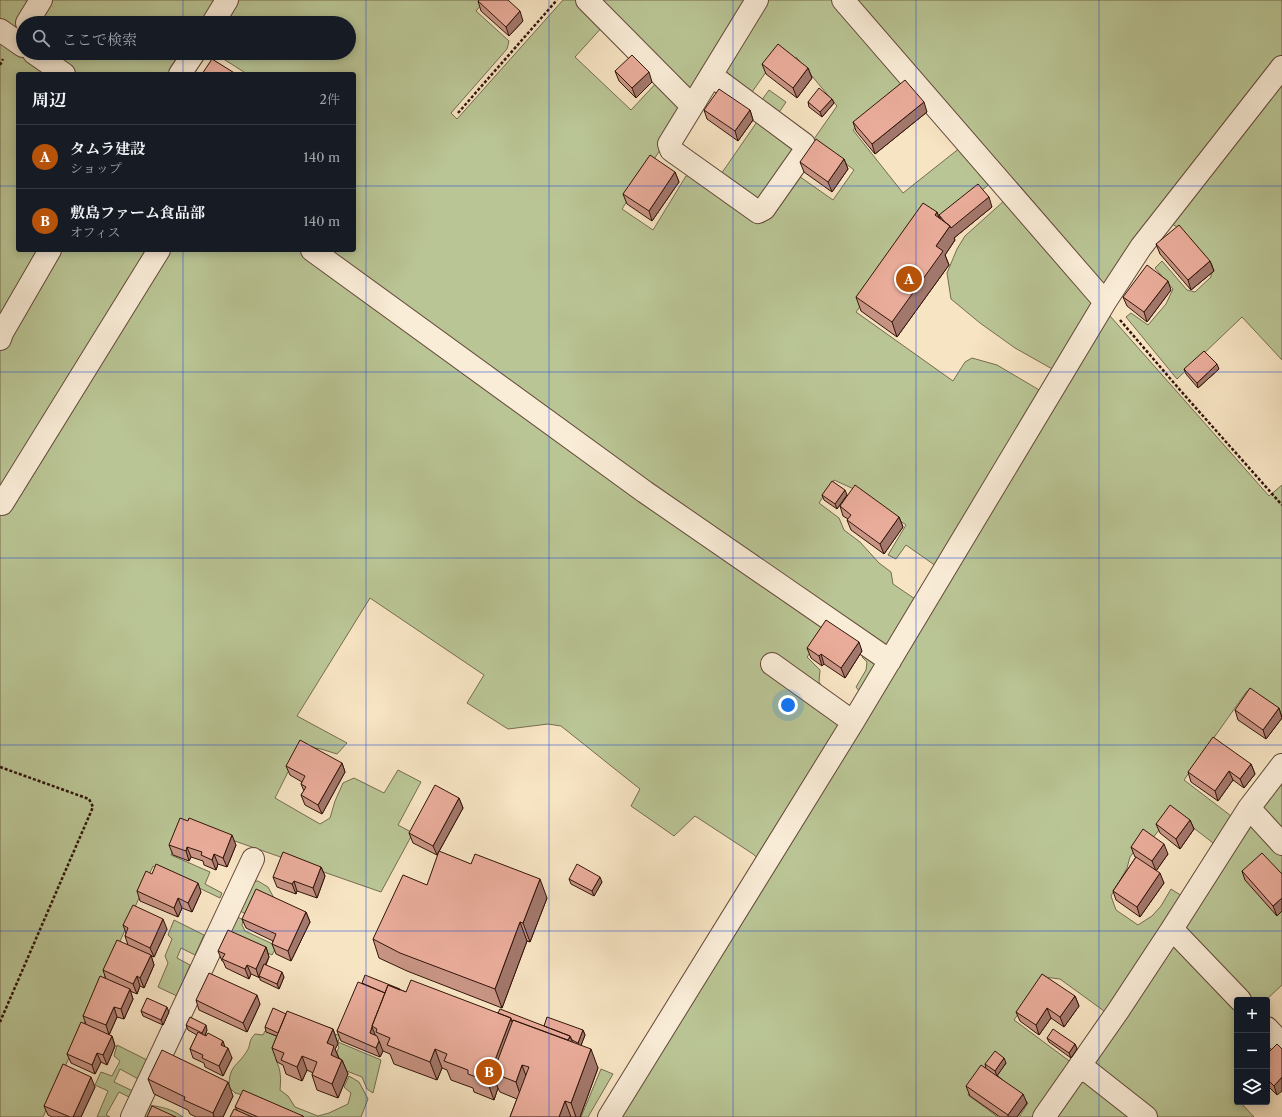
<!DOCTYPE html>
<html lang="ja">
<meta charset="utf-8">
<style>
:root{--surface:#171b24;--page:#20242c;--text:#f1f3f6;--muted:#9ea1a6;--line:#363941;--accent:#b45309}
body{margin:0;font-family:"Libre Caslon Text","Noto Serif JP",serif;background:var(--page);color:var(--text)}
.controls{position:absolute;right:12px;bottom:12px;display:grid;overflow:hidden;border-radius:4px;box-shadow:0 2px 10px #0003}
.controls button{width:36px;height:36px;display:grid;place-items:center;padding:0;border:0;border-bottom:1px solid var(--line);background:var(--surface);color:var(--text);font:20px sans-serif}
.you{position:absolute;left:788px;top:705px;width:14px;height:14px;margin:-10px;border:3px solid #fff;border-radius:50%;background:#1a73e8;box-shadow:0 0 0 6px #1a73e833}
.badge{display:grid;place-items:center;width:26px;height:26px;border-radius:50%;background:var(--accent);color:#fff;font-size:13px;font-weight:700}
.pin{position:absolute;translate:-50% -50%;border:2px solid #fff;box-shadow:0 1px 4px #0006}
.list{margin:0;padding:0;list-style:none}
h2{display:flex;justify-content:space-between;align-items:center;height:52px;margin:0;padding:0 16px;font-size:17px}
h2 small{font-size:13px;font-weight:400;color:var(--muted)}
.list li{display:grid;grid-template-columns:26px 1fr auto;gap:12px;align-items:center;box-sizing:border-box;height:64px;padding:0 16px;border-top:1px solid var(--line)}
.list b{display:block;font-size:15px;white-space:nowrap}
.list p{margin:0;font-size:13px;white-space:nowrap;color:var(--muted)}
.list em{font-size:13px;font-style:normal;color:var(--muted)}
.icon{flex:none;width:22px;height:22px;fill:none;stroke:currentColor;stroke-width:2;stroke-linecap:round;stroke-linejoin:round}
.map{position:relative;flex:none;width:1282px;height:1117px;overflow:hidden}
.search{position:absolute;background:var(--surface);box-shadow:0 2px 10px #0003;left:16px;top:16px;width:340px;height:44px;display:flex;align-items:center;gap:10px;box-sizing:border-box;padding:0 14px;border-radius:22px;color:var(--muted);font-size:15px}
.panel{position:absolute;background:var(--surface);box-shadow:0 2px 10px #0003;left:16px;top:72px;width:340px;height:180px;border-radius:4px}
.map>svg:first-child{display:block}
.green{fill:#bac595;stroke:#766c4f;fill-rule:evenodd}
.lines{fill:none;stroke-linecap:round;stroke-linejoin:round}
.minor-casing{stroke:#634838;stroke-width:24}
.path{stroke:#321409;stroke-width:2.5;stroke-dasharray:3 2;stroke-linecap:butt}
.minor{stroke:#faedd8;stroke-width:22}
.wall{fill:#c89484;stroke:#321409}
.shaded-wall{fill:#a3786c;stroke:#321409}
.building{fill:#e9ac9a;stroke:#321409}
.grid{fill:none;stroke:#1d4ed8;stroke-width:1;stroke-opacity:0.55}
</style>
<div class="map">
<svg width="1282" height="1117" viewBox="0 0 1282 1117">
<rect width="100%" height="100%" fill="#f7e4c3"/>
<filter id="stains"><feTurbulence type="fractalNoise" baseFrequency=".005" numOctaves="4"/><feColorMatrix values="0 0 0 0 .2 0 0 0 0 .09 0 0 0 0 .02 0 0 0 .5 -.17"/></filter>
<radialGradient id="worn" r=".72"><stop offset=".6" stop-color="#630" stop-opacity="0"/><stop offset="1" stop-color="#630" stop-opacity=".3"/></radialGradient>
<path class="green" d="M0,0H485L476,11L509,41L507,49L451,113L457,119L563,0H579L604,25L575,57L631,110L660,79L682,100L683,108L660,144V150L622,209L653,230L686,176L694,174L763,223L796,174L833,200L854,170L814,139L837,106L796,57L793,61L780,52L750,95L729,79L724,73L725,66L767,0H1282V360L1242,317L1177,379L1126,317L1131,313L1148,325L1166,304L1173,289L1155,268L1162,261L1187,290L1195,292L1211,277L1212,265C1194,243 1184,229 1159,216L1138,239L1095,299L1269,496L1282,485V715L1247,691L1184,780L1235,819L1217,846L1173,812L1152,839L1146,835L1130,857L1127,868L1111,896L1116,910L1138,925L1152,916L1161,906L1171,889L1182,896L1181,902L1170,918L1165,919L1156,936L1173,943L1220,858L1282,766V985L1266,1000H1237V1102H1240L1254,1117H1040L1055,1109L1072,1086L1079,1082L1087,1083L1105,1096L1108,1090L1084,1072L1079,1060L1105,1019L1104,1011L1060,979L1044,977L1014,1020L1072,1063L1033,1117H1019L1028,1103L983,1070L968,1095L998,1117H621L771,870L753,854L695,816L674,836L631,806L640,789L561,726L548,724L508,729L467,703L484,675L370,598L297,716L347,743L337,754L321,749L301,746L275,798L320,824L330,818L335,801L343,783L354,778L384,793L398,770L421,782L398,825L413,833L381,892L183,823L171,855L210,872L205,884L222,893L220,898L153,866L43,1117H0ZM23,23H349V53H214L247,74H354V250H18V74H177L189,53H23ZM914,70L1015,191L965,236L957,249L947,273L951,299L980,323L1015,348L1054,370L1041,391L997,365L972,358L965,362L953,381L856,312L927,213L941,223L992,182L961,147L903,193L853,130L907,87L901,79ZM834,480L856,490L906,525L888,555L896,559L906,545L936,566L945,553L957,561L839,752L829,745L843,722L765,666L771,658L847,714L851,709L823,688L819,682L820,670L807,657L830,626L761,577L766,570L881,647L890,645L918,601L893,584L891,572L879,563L860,542L844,530L839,518L819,503ZM996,1056L1006,1063L996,1076L987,1069Z
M592,0H752L688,93Z
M769,90L786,102L778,114L761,101Z
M759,119L793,142L795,151L760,199L754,202L719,177Z
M866,652L878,664L860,692L856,687L866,670L867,662L862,657Z
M258,881L268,887L274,898L248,915L234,908L247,882Z
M233,914L243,920L242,925L245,931L277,946L272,955L224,933Z
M174,920L204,935L195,955L181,948L177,958L190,965L177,996L158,987L168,963L165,956L172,939L168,935Z
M291,1016L340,1036L338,1042L381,1060L373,1093L367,1089L362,1077L339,1068L342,1063L339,1058L335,1057L339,1047L333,1040Z
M265,1031L284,1040L276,1060C281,1070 281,1079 280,1090L288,1096L295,1107L318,1116L329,1113L348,1104L351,1093L344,1087L349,1076L359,1082L368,1099L361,1117H293L239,1094L235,1093L229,1087C229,1065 237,1067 247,1051C251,1045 248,1041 255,1034L263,1035Z
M117,1045L149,1061L140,1080L120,1069L114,1082L135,1092L131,1098L119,1092L106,1115L110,1117H97L108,1091L95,1085L101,1072L112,1076L120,1061L114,1056Z
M601,1069L613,1074L588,1117H581Z
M149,1105C162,1107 172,1109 183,1117H144Z"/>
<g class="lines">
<defs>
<path id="minor" d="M587,0L692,106
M843,0L1105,302
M27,23L41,0
M213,23L227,0
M0,30L23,46
M34,53L64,74
M180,74L194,53
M711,75L804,144V152L764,209L758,212L671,150L669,144L757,0
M312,250L645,492L890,661
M0,339L2,333L50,250
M0,503L2,504L159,250
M772,664L853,722
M1249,808L1282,844
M1172,929L1240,1000
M1267,1028L1282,1044
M1080,1065L1146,1117
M132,1117L253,859
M609,1117L853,722L1105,302L1141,247L1282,67
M1044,1117L1118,1011L1172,929L1249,808L1282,765"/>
</defs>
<use href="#minor" class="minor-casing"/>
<path class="path" d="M0,65L3,59
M458,113L557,0
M1120,320L1180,390L1282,505
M0,767L89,799L93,807L0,1022"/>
<use href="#minor" class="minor"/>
</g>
<path class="wall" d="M478,1L523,21L509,36L481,11Z
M762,64L808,68L812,78L797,98L766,74Z
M615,71L652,82L636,98L619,81Z
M832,99L834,103L822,117L809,107L808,102Z
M704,110H750L753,120L738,141L707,119Z
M927,112L875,154L856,131L853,122Z
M844,159L848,169L832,192L804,172L800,162Z
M675,172L679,182L652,221L627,204L623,194Z
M992,207L954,238L955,240L945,255L949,265L897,337L861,311L856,297L937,212L939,218L941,219L939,215Z
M1156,244L1210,261L1214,271L1191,290L1160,254Z
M1171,290L1147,322L1127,306L1123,297Z
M1184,369H1219L1198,388L1186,374Z
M822,495H847L837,509L824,500Z
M840,506L899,517L903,527L884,554L851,530L847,520L848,519L843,516Z
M807,648L862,651L845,678L824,664L822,666L811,658Z
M1279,708L1282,718L1266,739L1238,720L1235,710Z
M342,763L345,772L322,814L305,805L301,795L304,791L301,784L302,782L290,775L286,766Z
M1251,764L1255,774L1244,788L1233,780L1218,801L1191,782L1188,772Z
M459,798L463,808L437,855L413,843L409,833Z
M1190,820L1194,829L1180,849L1160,833L1156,824Z
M169,845H236L227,867L218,864L216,870L204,865L203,861L191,857L189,861L173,855Z
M1131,847L1168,854L1156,871L1164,883L1140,917L1116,900L1113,891L1136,857H1135Z
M321,867L325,876L317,898L297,891L296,894L277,887L273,877Z
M1242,871L1282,874V911L1277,916L1245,880Z
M152,874L201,892L192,912L182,908L178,917L140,901L137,891Z
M569,879L602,882L594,896L571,884Z
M427,885L547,898L530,942L527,941L502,1008L407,971L379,958L373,939Z
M306,912L310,922L291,961L276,954L272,944L273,941L246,928L242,919Z
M123,925L167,929L154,957L151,956L154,965L144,988L140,986L137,994L130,991L133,999L124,1019L117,1017L109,1035L112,1036L115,1046L107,1065L101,1062L95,1074L71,1063L67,1054L86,1024L83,1016L106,979L103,970L128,945L125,936L126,933Z
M266,947L269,957L266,965L284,977L279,989L260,980V978L251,974L249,979L226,968L223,961H222L218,951Z
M362,983L401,990L406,992L498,1013L544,1026L583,1030L585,1035L581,1045L598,1068L580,1117H510L517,1099L500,1092L498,1088L494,1100L474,1092L473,1088L451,1080L447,1070L442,1068L437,1080L394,1064L390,1054L383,1051L380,1057L341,1041L337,1031Z
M1075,996L1079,1006L1064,1027L1051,1018L1039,1035L1020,1021L1016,1012Z
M196,1000L260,1004L247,1032L199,1010Z
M141,1011L169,1012L163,1025L143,1016Z
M286,1014L333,1029L338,1044L335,1049L339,1058L342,1060L348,1074L338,1098L317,1090L312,1075L313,1073L307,1070L302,1081L286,1074L283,1065L277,1062L272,1048L277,1036L266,1032L265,1027Z
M186,1025L207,1030L205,1036L225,1047L232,1058L223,1076L205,1067L204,1063L193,1058L190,1049L197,1035L188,1030Z
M1047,1038L1075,1044L1077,1049L1071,1058L1049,1042Z
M1267,1054L1277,1095L1267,1085Z
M1006,1063L997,1075L1027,1103L1017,1117H1000L970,1096L966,1086L986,1068L985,1064Z
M148,1079L233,1096L223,1117H196L190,1114L188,1110L154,1094Z
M95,1087L81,1117H52L48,1115L44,1106Z
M235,1107L303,1116L304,1117H230L237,1110Z"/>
<path class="shaded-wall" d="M520,11L523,21L509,36L506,27Z
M808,68L812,78L797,98L793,88Z
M649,72L652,82L636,98L632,88Z
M832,99L834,103L822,117L820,112Z
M924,102L927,112L875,154L872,144Z
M750,110L753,120L738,141L735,131Z
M844,159L848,169L832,192L828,182Z
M675,172L679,182L652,221L649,211Z
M989,197L992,207L954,238L955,240L945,255L949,265L897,337L892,322L936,246L950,226Z
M937,212L942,227L935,215Z
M1210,261L1214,271L1191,290L1188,280Z
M1168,281L1171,290L1147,322L1144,312Z
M1217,364L1219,369L1198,388L1197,383Z
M845,490L847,495L837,509L835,504Z
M899,517L903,527L884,554L880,544Z
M859,642L862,651L845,678L841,668Z
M821,654L824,664L822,666L819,656Z
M1279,708L1282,718L1266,739L1263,730Z
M342,763L345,772L322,814L318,805Z
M1251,764L1255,774L1244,788L1240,779Z
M1229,771L1233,780L1218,801L1215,791Z
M459,798L463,808L437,855L433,846Z
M1190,820L1194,829L1180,849L1176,839Z
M232,835L236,845L227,867L223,858Z
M1164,844L1168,854L1156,871L1152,861Z
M187,847L191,857L189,861L186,851Z
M214,854L218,864L216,870L212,860Z
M321,867L325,876L317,898L313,888Z
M1160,873L1164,883L1140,917L1137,907Z
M600,877L602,882L594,896L592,891Z
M540,879L547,898L530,942L523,923Z
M294,881L297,891L296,894L292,884Z
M198,883L201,892L192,912L188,903Z
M178,898L182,908L178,917L174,908Z
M1282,898V911L1277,916L1273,906Z
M306,912L310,922L291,961L288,951Z
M163,919L167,929L154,957L150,948Z
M520,922L527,941L502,1008L495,989Z
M266,947L269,957L260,976H259V978L256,969Z
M151,955L154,965L144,988L140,978Z
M247,965L251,974L249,979L245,969Z
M282,972L284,977L279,989L277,984Z
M137,976L140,986L137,994L133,984Z
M130,989L133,999L124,1019L121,1009Z
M257,995L260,1004L247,1032L243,1023Z
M1075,996L1079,1006L1064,1027L1060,1017Z
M114,1007L117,1017L109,1035L106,1025Z
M167,1007L169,1012L163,1025L161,1020Z
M1047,1008L1051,1018L1039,1035L1036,1025Z
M511,1018L518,1037L493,1073L498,1088L494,1100L487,1081Z
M206,1025L207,1030L204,1038L202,1033Z
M372,1027L376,1037L370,1033Z
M333,1029L338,1044L335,1049L340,1061L336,1070L327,1043Z
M583,1030L585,1035L580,1048L578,1043Z
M112,1036L115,1046L107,1065L103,1055Z
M570,1036L574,1046L567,1043Z
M223,1041L226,1050L221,1045Z
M379,1041L383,1051L380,1057L376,1048Z
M1075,1044L1077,1049L1071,1058L1069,1053Z
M228,1048L232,1058L223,1076L219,1066Z
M435,1049L442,1068L437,1080L430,1062Z
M591,1049L598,1068L580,1117H576L571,1103Z
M97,1053L101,1062L95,1074L92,1065Z
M302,1056L307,1070L302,1081L297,1067Z
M1004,1058L1006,1063L997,1076L995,1071Z
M342,1060L348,1074L338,1098L332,1084Z
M522,1065L529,1084L522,1100L516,1082Z
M91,1077L95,1087L81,1117H73Z
M1282,1077V1091L1277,1095L1274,1086Z
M228,1082L233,1096L223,1117H214L213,1113Z
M1023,1094L1027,1103L1017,1117H1008V1115Z
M565,1101L571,1117H559Z"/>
<path class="building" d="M479,0H508L520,11L506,27L478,1Z
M778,44L808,68L793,88L762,64Z
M632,55L649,72L632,88L615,71Z
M212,59L236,74H202Z
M905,80L924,102L872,144L853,122Z
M819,88L832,99L820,112L808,102Z
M719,89L750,110L735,131L704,110Z
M816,139L844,159L828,182L800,162Z
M650,155L675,172L649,211L623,194Z
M978,184L989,197L951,228L950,226L945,222L939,215Z
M923,203L937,212L935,215L950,226L936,246L943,251L892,322L856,297Z
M1179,225L1210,261L1188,280L1156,244Z
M1147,265L1168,281L1144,312L1123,297Z
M1204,351L1217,364L1197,383L1184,369Z
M832,481L845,490L835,504L822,495Z
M855,485L899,517L880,544L847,520L851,515L840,506Z
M826,620L859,642L841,668L821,654L819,656L807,648Z
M1250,688L1279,708L1263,730L1235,710Z
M1213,737L1251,764L1240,779L1229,771L1215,791L1188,772Z
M300,740L342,763L318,805L301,795L306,787L301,784L305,776L286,766Z
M435,785L459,798L433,846L409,833Z
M1170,805L1190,820L1176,839L1156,824Z
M180,818L188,821L189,818L232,835L223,858L214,854L212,860L201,855L202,852L187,847L186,851L169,845Z
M1143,829L1164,844L1152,861L1131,847Z
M439,851L471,864L475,854L540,879L523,923L520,922L495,989L400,953L373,939L403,875L427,885Z
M283,852L321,867L313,888L294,881L292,884L273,877Z
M1262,853L1282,874V898L1273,906L1242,871Z
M1136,857L1160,873L1137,907L1113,891Z
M156,864L198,883L188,903L178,898L174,908L137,891L146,871L152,874Z
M577,864L600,877L592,891L569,879Z
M256,889L306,912L288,951L272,944L276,934L242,919Z
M133,905L163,919L150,948L125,936L128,928L123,925Z
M228,930L266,947L256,969L247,965L245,969L222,959L225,954L218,951Z
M117,940L151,955L140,978L137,976L133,984L103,970Z
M264,964L282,972L277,984L259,976Z
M209,973L257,995L243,1023L196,1000Z
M1042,974L1075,996L1060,1017L1047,1008L1036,1025L1016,1012Z
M365,975L400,989V990L388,985L385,993L362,983Z
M100,976L130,989L121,1009L114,1007L106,1025L83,1016Z
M411,980L511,1018L487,1081L468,1074V1070L444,1061L447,1054L435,1049L430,1062L387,1045L390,1038L376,1032L377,1029L372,1026L388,985L406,992Z
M358,982L385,993L372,1026V1027L370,1033L377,1036L379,1041L376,1048L337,1031Z
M147,998L167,1007L161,1020L141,1011Z
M273,1008L286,1014L278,1033L265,1027Z
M500,1009L570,1036L568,1040L513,1020L512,1022L511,1018L498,1013Z
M287,1011L333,1029L327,1043L334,1046L331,1055L342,1060L332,1084L312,1075L317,1062L302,1056L297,1067L281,1060L284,1053L272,1048Z
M190,1017L206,1025L202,1033L186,1025Z
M547,1017L583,1030L578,1043L572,1040L570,1036L544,1026Z
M513,1020L591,1049L571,1103L565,1101L559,1117H510L529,1067L522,1065L516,1082L493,1073Z
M81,1022L112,1036L103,1055L97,1053L92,1065L67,1054Z
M1053,1029L1075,1044L1069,1053L1047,1038Z
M198,1032L206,1036L208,1033L223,1041L221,1045L228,1048L219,1066L202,1058L203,1055L190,1049Z
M1277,1044L1282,1049V1077L1274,1086L1267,1079V1054Z
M162,1050L228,1082L213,1113L184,1100L185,1097L148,1079Z
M995,1051L1004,1058L995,1071L985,1064Z
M63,1064L91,1077L73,1117H70L44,1106Z
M981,1065L1023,1094L1008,1115L966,1086Z
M243,1090L303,1116V1117H258L235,1107Z
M152,1106L176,1117H147Z
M234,1109L252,1117H230Z"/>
<path class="grid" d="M183,0V23M366,0V1117M549,0V1117M733,0V1117M916,0V1117M1099,0V1117M183,53V74M0,186H18M354,186H1282M183,250V1117M0,372H1282M0,558H1282M0,745H1282M0,931H1282"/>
<rect width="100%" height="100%" filter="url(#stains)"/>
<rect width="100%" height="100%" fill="url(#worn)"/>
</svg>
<div class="controls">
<button>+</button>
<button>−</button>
<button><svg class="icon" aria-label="layers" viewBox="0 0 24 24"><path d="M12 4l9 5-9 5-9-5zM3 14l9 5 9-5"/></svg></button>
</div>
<div class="you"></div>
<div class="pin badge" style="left:909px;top:279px">A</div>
<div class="pin badge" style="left:489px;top:1072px">B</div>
<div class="search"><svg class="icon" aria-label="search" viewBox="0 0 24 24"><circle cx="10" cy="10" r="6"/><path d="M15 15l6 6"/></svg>ここで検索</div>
<section class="panel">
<h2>周辺<small>2件</small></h2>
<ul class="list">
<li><span class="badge">A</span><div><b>タムラ建設</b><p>ショップ</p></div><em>140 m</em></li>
<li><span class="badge">B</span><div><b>敷島ファーム食品部</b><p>オフィス</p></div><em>140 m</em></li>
</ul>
</section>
</div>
